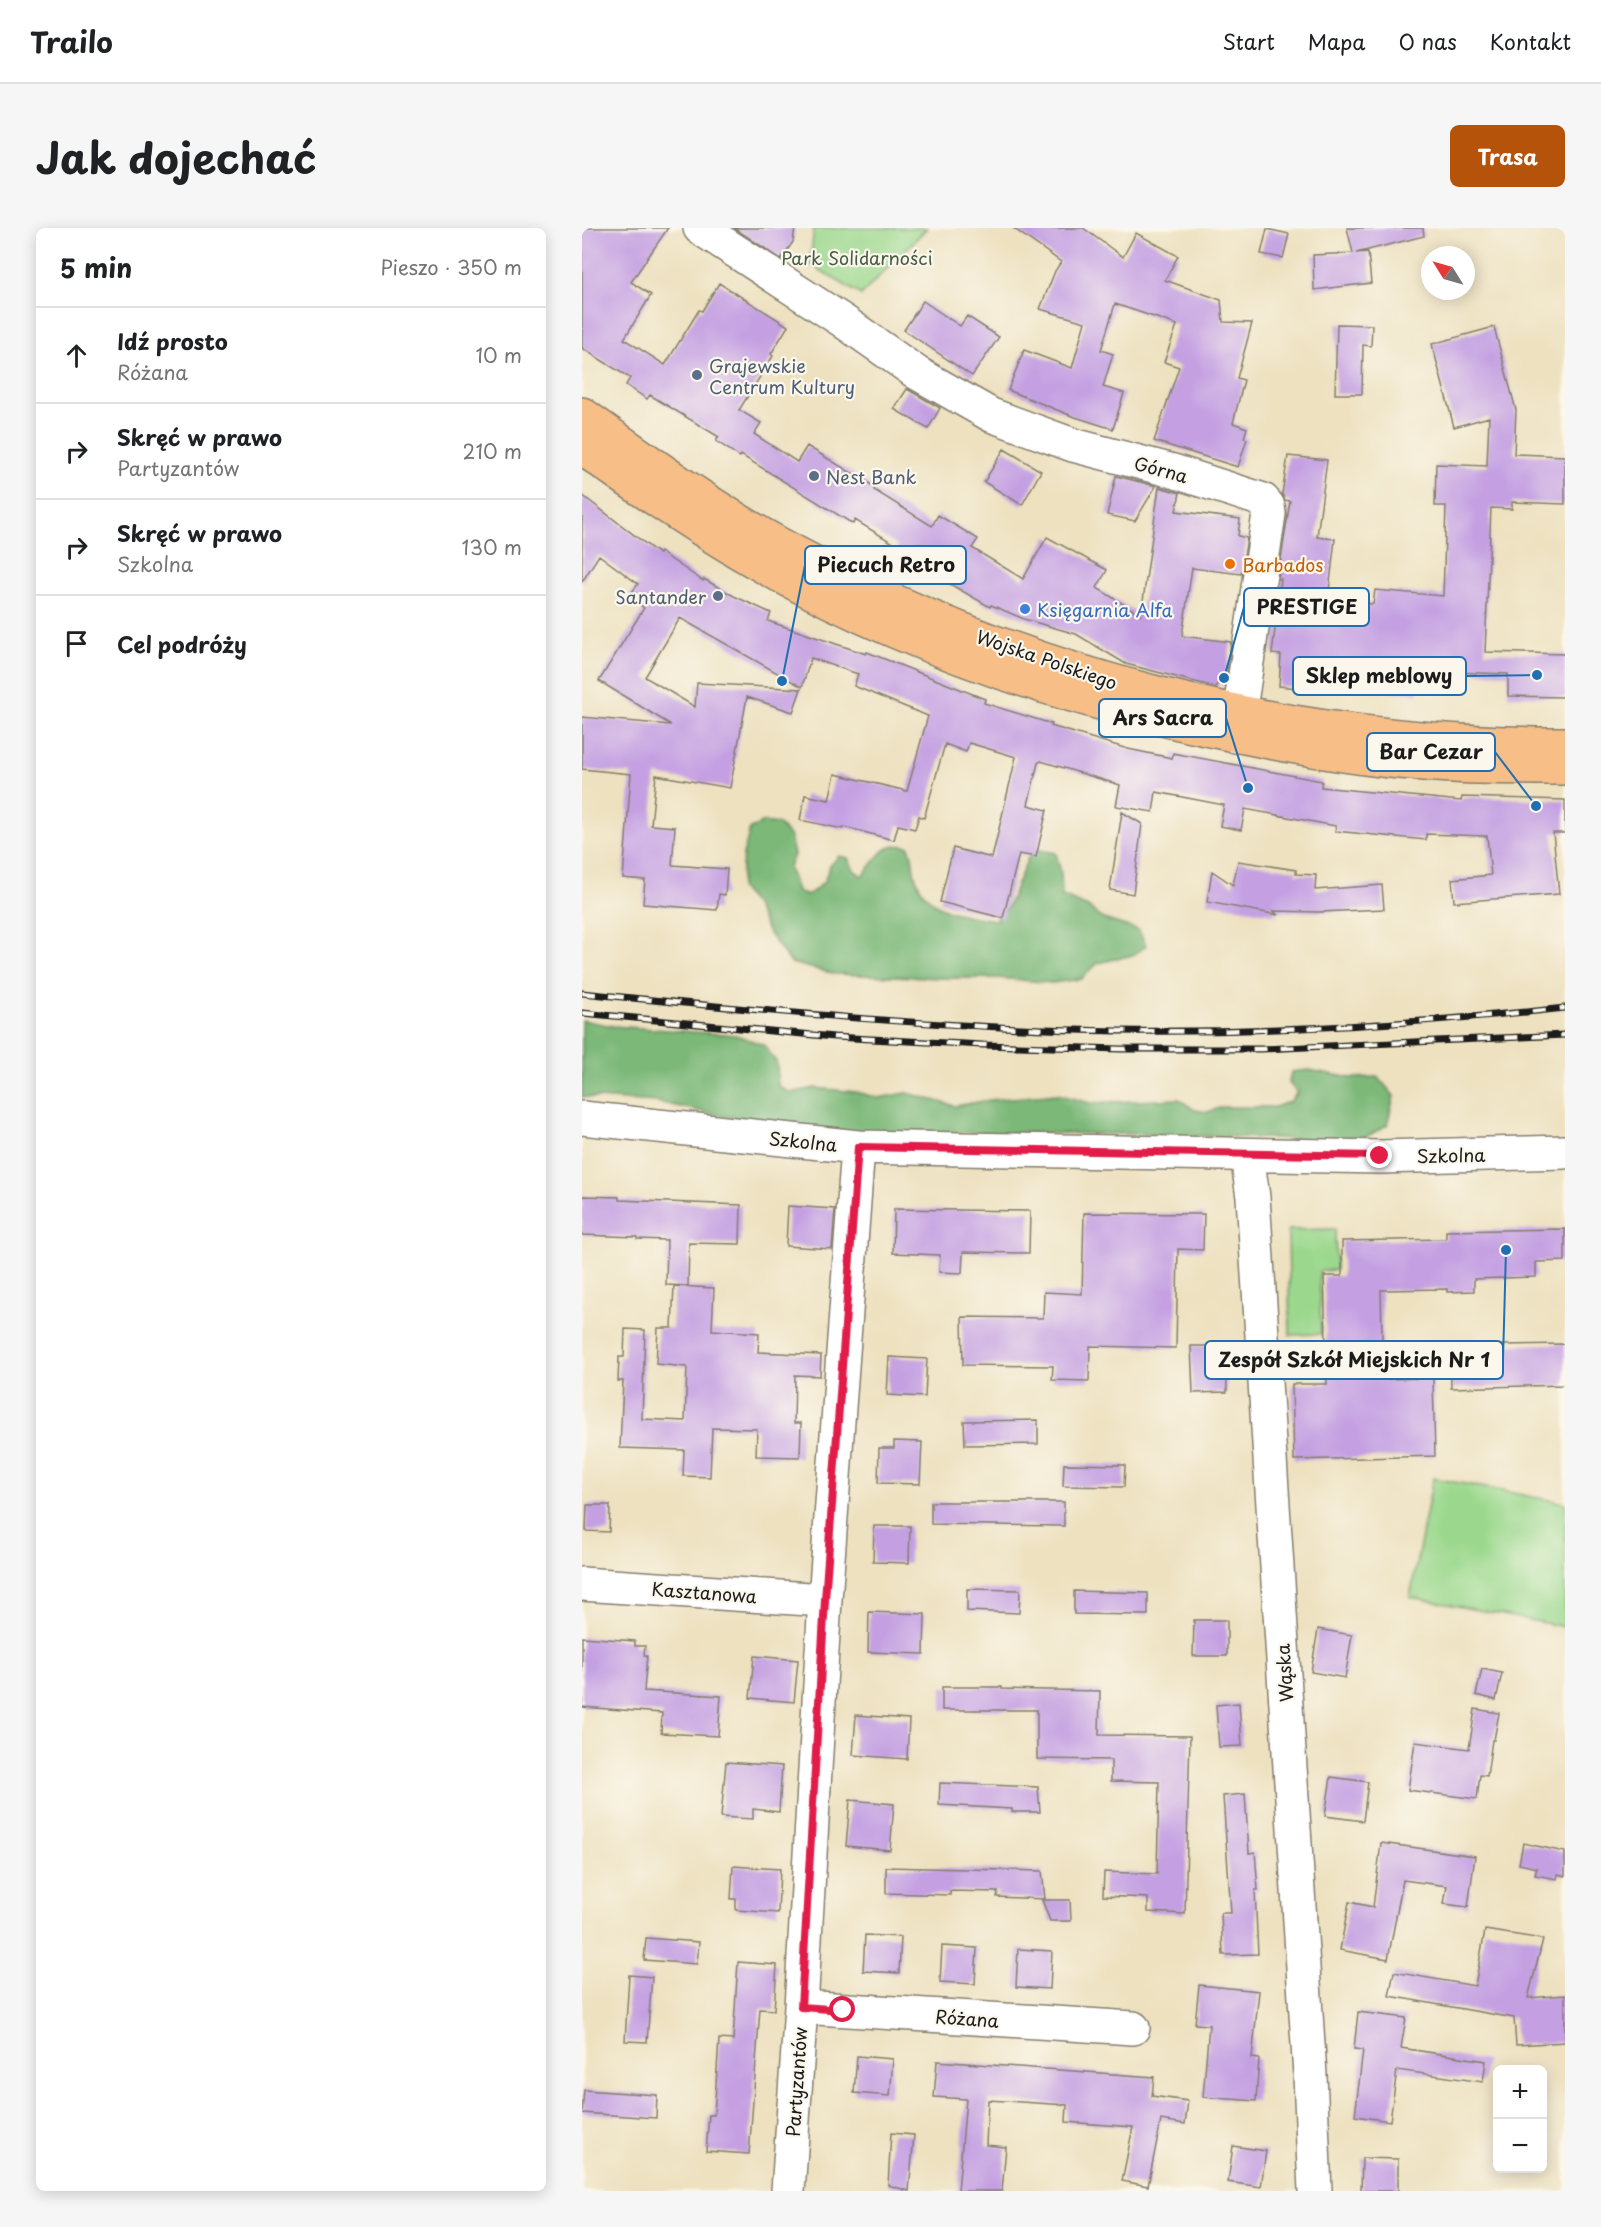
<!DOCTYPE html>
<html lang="pl">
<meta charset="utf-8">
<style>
:root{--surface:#fff;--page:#f6f6f6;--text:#202124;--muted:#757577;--line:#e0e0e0;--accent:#b45309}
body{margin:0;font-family:"Playpen Sans",sans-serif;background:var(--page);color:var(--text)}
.controls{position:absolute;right:18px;bottom:18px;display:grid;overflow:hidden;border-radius:9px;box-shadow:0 3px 15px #0003}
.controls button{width:54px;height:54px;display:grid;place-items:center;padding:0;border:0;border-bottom:2px solid var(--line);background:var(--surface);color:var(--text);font:30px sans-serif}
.compass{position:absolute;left:839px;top:18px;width:54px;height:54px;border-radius:50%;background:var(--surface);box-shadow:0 3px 15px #0003;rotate:307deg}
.stop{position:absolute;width:18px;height:18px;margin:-14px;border:4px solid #e11d48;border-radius:50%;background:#fff}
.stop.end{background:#e11d48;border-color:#fff;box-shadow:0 2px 6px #0008}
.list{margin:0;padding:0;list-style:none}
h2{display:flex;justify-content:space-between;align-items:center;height:78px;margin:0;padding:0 24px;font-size:26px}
h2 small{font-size:20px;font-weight:400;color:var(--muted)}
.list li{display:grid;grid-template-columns:39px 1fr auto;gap:18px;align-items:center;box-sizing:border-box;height:96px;padding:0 24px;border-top:2px solid var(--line)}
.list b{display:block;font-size:22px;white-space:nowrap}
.list p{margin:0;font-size:20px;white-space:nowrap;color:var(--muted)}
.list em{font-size:20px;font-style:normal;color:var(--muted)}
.icon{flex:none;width:33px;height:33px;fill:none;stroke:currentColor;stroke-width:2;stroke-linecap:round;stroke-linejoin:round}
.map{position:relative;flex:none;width:983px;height:1963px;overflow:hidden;border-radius:9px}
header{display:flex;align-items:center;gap:36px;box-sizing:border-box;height:84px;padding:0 30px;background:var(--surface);border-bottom:2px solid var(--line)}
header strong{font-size:28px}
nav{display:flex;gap:33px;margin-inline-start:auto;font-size:21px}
.intro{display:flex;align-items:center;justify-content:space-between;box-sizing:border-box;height:144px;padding:0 36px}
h1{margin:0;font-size:42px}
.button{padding:15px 27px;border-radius:9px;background:var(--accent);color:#fff;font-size:21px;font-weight:700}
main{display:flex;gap:36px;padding:0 36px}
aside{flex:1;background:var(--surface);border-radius:9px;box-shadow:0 3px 15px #0003}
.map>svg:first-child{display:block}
.green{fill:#9bd88d;stroke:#5c7a54;stroke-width:1.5}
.forest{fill:#7cb878;stroke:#4c6a4a;stroke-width:1.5}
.building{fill:#c4a0e2}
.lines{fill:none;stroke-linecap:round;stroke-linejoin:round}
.minor-casing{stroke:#847e6e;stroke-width:36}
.major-casing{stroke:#847e6e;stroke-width:36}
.minor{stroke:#fff;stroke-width:33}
.major{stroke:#f7be87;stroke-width:33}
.rail-casing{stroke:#1c1c1c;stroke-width:7}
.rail{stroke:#fbf7ec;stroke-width:4.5;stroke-dasharray:14;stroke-linecap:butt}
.route{stroke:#e11d48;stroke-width:8}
.service-dot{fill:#5c6f8a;stroke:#fbf7ec;stroke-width:2}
.food-dot{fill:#e8710a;stroke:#fbf7ec;stroke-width:2}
.shop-dot{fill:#3f7fe0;stroke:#fbf7ec;stroke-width:2}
.labels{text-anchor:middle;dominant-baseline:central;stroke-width:4.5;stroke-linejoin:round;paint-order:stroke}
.park-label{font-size:18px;fill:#485e44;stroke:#fbf7ec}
.service-label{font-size:18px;fill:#4e5e75;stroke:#fbf7ec;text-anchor:start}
.street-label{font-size:18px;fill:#1c1c1c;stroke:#fbf7ec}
.food-label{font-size:18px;fill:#c56008;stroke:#fbf7ec;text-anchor:start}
.shop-label{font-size:18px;fill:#366cbe;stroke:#fbf7ec;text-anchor:start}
.leader{fill:none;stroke:#1f6fb2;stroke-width:2}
.callout-dot{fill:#1f6fb2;stroke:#fbf7ec;stroke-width:2}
.callout{fill:#fbf7ec;stroke:#1f6fb2;stroke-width:2}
.callout-label{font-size:20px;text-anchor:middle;font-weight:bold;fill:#1c1c1c}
</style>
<header>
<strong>Trailo</strong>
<nav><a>Start</a><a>Mapa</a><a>O nas</a><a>Kontakt</a></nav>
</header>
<div class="intro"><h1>Jak dojechać</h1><a class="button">Trasa</a></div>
<main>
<aside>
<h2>5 min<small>Pieszo · 350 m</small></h2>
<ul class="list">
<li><svg class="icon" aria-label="ahead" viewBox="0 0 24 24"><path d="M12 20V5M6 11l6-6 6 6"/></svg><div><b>Idź prosto</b><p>Różana</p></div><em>10 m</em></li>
<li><svg class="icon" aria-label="right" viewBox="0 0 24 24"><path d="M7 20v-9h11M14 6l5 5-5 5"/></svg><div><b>Skręć w prawo</b><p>Partyzantów</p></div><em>210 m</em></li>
<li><svg class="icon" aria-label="right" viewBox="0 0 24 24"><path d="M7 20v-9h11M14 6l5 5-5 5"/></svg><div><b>Skręć w prawo</b><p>Szkolna</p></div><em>130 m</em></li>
<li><svg class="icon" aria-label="arrive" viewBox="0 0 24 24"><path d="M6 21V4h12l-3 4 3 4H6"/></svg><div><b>Cel podróży</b></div></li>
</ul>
</aside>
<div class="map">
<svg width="983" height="1963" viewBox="0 0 983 1963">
<rect width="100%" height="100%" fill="#fbf7ec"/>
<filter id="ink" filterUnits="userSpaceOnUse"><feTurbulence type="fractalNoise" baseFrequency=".0167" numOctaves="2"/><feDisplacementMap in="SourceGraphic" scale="12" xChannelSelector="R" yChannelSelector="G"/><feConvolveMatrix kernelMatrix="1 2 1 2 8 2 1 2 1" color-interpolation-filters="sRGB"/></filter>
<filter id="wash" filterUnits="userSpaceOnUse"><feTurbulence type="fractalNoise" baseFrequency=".008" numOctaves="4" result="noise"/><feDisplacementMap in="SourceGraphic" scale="24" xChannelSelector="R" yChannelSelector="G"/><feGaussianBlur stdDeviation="1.35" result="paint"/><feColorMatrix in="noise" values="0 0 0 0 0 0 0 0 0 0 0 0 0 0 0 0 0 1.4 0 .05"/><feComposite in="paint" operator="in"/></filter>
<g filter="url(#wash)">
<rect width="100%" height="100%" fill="#ede1c0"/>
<path class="green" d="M232,0H345L279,67L228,36Z
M753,1001L754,1042L737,1043L739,1106L708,1107L706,1002Z
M851,1250L983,1275V1399L828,1369Z"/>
<path class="forest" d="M181,594L196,596L208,608L212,627L207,639L215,663L225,668L242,654L248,638L257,628L266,630L272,642L280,648C297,632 298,614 326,618C334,631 329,638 334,650C346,685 381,687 413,692L425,680L446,630L457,622L474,625L479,645L480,668L506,679L521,691L557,702L564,718L551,727L516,735L499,751L470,755L416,750H361L253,746L209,735L188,707L172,676L158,660L161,627L168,601Z
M0,792L31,798L154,807L182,817L195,835L196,858L208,865L233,860L275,864L296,870L325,865L373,878L408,872L475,866L508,875L597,871L613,882L626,884L640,879H693L707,874L715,865L707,855L709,844L727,842L770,850L796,849L812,868L805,897L786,908L747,912L558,906L246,903L155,891L75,874L0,869Z"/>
<g id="blocks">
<path class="building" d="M0,0H86L49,54L69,67L42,111L83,137L117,82L120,83L137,55L206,98L189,126L191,128L157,182L179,195L172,206L215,234L225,218L293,259L292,262L350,298L356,287L396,311L390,320L441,351L465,309L525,342L515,360L559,387L577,259L598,265L594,283L658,291L656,308L665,310L659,346L610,340L600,408L649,414L643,457L635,456V459H633L544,436L494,406L442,391L409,377L408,379L312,324L316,318L273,292L271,296L159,227L158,229L134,213L137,209L68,167L65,171L44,157L48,150L0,120Z
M152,0H213L211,14L199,31Z
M431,0H501L541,29L554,5L596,28L583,52L639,72L641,94L670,95L655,150L662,152L651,195L665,200L662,210L665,211L656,239L572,213L597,139L582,134L595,97L572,89L533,76L519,122L531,126L521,159L542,165L531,201L490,188L426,162L442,122L490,140L503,94L458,81L473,43L479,34Z
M765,0H841L842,8L774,25L786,24L789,55L732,62L731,27L771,25Z
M685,1L707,6L701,30L679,26Z
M341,73L378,98L385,88L417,109L390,148L322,102Z
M755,96L790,97L789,118L781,117L780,166H753Z
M912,99L934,182L932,226L983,228V276L930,274V281L909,280L903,424L983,426V469L926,468V446L838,443L836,466L737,457L736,462L697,458L699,427L690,426L699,351H696L708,273L703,272L700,266L706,228L745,232L735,309L753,311L746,372L791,376L793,362L861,368L864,278H853L854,236L905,238L907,189L872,199L850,116Z
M325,161L358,180L346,201L312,181Z
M422,221L459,243L440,277L402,254Z
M534,248L574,258L553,293L525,287Z
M0,267L77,326L78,324L121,353L122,351L152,368L189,385L186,393L284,426L285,424L403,471L402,475L470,496L469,498L546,521L590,530L591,525L740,553L739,559L879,573L880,569L983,572V605H971L977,666L872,674L870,651L909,647L905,608L844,606V612L753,603L754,598L663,581L659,602L638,598L642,577L574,564L571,584L534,578L538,557L459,533L456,535L446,577L465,582L454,629L437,626L421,690L358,674L371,620L410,630L434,529L387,515L384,524L363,516L342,590L337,588L333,601L316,597L312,612L262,599L261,601L218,592L223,567L247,572L253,546L325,563L346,488L272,458L276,446L229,430L220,459L98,390L63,449L113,479L115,455L219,461L211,484L165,469L148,560L74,547L69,597L93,599L90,637L145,641L143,667L137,666L135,682L61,676L63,652L41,650L49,546L0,541V489L89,497L17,453L62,380L47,368L56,356L17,327L0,354Z
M540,584L560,596L551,666L528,662Z
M656,633L714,642V646L734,647L733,662L800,657L802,681L738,684L691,683L696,687L625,674L630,643L651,657Z
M0,968L37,969V972L159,977L158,1016L107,1015L106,1058L84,1057L85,1012L55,1011V1009L0,1007Z
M206,978L253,981L250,1021L204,1018Z
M312,981L448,983L447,1025L381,1024L380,1045L357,1044L358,1027L311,1025Z
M502,985L622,986L621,1022L596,1021L594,1120L508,1118L507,1153L470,1152L471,1138L381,1137L380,1089L461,1090L462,1064L500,1066Z
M983,1001V1033L954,1034V1049L892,1051V1063L865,1064V1061L799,1062L801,1151L851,1150L853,1228L712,1232L710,1156H745L742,1048H760V1013L864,1011V1003Z
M92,1058L132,1060L130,1102L177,1105L176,1124L239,1127L238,1148L213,1147L212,1195H219L218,1229L174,1228L175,1201L130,1200L128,1249L101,1248L102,1222L38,1220L41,1153H36L37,1129H42L43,1101L63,1102L60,1191L103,1193L105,1139L74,1136L76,1100H90Z
M983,1116V1157L869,1160L868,1118Z
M609,1118H644L645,1164L611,1165Z
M307,1129L345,1131L343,1169L305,1167Z
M456,1192V1216L383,1217L382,1193Z
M312,1213L340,1214L338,1256L296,1255L297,1220H312Z
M482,1236L543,1237L542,1259L481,1258Z
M349,1274H482V1298L349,1296Z
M5,1277H28L27,1304L4,1303Z
M292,1298H328L327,1335L291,1334Z
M385,1361L438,1362L437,1385L385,1383Z
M492,1363L566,1365V1387L492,1386Z
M287,1384L343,1386L342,1426L286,1424Z
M612,1392H645V1428H611Z
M736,1401L770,1407L763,1450L729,1444Z
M0,1409L53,1413V1418H63L62,1428H65L62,1463L139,1468L136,1508L79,1505L80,1485L0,1479Z
M172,1428L216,1432L212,1474L168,1470Z
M900,1441L920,1445L914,1472L894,1467Z
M360,1459H420V1461L518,1463L517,1507L608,1508L603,1686L566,1684V1670L521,1668L522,1644L575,1646L577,1554L529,1553V1532L455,1531V1482H360Z
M657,1475L660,1518L637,1519L634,1477Z
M893,1481L917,1485L912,1512H910L905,1548L898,1547L895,1571L826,1562L833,1514L887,1521Z
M274,1487L327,1491L325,1531L271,1527Z
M144,1534L200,1538L197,1584L171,1581V1591L139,1589Z
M749,1549L786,1554L781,1593L743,1588Z
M358,1555L456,1559L458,1584H430V1581L357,1577Z
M663,1566L667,1625L673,1624L676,1662H673L676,1726L641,1727L639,1685H649L641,1568Z
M268,1572L312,1576L308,1622L264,1618Z
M799,1615L893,1628L886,1679L862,1676L865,1658L821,1652L806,1731L758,1722L767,1674L791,1679Z
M941,1615L983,1624V1648L976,1646L975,1651L953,1647L955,1640L937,1636Z
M151,1638L198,1641L196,1685L154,1682V1671H149Z
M304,1639L460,1643L463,1671L415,1669L416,1664L368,1663V1667L304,1665Z
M460,1672H488L489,1693H468Z
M903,1702L961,1711L946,1770L983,1767V1814L934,1817L932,1790L807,1768L812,1744L893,1758Z
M283,1707L319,1709L317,1745L281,1743Z
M64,1710L117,1714L115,1736L62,1732Z
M360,1718L395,1720L393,1756L358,1754Z
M436,1721L470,1723L468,1761L434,1759Z
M156,1734L195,1737L192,1782L178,1781L167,1926L124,1923L127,1887H132L137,1811L151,1812Z
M47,1747L70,1749L65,1814L43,1813Z
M617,1757L677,1763L670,1830L677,1831L674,1873L621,1869L627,1797L613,1796Z
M776,1784L824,1790L819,1820L904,1833L901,1854L815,1842L808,1893L773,1888L781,1822L772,1821Z
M275,1828L311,1831L308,1868L272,1865Z
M355,1833L572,1849L570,1868L606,1873L603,1896L579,1892L566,1958L540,1953L551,1899L484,1894L485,1877L406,1872L404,1917L424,1919L420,1963H376L384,1871L352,1869Z
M2,1862L75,1867L74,1890L0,1885Z
M309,1905L332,1907L327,1963L306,1957Z
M651,1918L684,1923L679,1959L646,1954Z
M780,1930L816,1931V1963H779Z"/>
</g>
</g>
<g filter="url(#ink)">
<use href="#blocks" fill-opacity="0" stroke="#847e6e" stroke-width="1.5"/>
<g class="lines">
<defs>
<path id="minor" d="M118,0L261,93L335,145L409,187L491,217L591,243L681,272L686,278L687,286L654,508
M0,890L276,919L798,929L983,924
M665,927L671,969L728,1847L733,1963
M0,1356L243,1372
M219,1779L551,1800
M206,1963L219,1779L243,1372L276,919"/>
<path id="major" d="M0,186C65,232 129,279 199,317C442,448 707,517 983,516
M0,220C60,263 121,305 186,341C335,424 501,478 668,510C721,521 775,531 830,535C881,540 932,540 983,540"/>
</defs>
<use href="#minor" class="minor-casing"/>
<use href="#major" class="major-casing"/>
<use href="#minor" class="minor"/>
<use href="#major" class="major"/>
<defs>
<path id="rail" d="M0,765C179,783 358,800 538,803C687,805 835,796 983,780
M0,785L252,809L401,817L539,821H679L983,807"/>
</defs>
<use href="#rail" class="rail-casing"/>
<use href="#rail" class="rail"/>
</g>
</g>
<g class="lines" filter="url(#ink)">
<path class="route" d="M261,1782L219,1779L243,1372L276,919L798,928"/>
</g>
<g class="service-dot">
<circle cx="115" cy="147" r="6"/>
<circle cx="232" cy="248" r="6"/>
<circle cx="136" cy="368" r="6"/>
</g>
<circle class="food-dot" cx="648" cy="336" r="6"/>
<circle class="shop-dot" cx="443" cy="381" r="6"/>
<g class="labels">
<g class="park-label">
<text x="275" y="29">Park Solidarności</text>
</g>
<g class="service-label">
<text x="127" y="137">Grajewskie<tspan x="127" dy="21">Centrum Kultury</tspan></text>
<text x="244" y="248">Nest Bank</text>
<text x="124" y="368" text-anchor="end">Santander</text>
</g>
<g class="street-label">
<text transform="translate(579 241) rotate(15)">Górna</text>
<text transform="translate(465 431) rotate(19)">Wojska Polskiego</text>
<text transform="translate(221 913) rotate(6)">Szkolna</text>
<text transform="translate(869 927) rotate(-1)">Szkolna</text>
<text transform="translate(122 1364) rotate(4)">Kasztanowa</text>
<text transform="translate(702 1445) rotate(-94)">Wąska</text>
<text transform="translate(385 1790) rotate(4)">Różana</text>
<text transform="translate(214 1854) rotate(-86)">Partyzantów</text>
</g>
<g class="food-label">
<text x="660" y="336">Barbados</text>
</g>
<g class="shop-label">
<text x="455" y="381">Księgarnia Alfa</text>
</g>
</g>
<path class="leader" d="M200 453L223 337M642 450L662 379M955 447L884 448M666 560L644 490M954 578L913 524M924 1022L921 1132"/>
<g class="callout-dot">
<circle cx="200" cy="453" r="6"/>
<circle cx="642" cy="450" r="6"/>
<circle cx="955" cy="447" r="6"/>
<circle cx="666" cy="560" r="6"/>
<circle cx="954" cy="578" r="6"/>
<circle cx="924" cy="1022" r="6"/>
</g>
<g class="callout">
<rect x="223" y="318" width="161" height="38" rx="6"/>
<rect x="662" y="360" width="125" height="38" rx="6"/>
<rect x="711" y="429" width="173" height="38" rx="6"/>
<rect x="517" y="471" width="127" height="38" rx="6"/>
<rect x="785" y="505" width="128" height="38" rx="6"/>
<rect x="623" y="1113" width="298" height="38" rx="6"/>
</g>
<g class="callout-label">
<text x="304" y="344">Piecuch Retro</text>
<text x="725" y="386">PRESTIGE</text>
<text x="797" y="455">Sklep meblowy</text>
<text x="581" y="497">Ars Sacra</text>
<text x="849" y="531">Bar Cezar</text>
<text x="772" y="1139">Zespół Szkół Miejskich Nr 1</text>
</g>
</svg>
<div class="controls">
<button>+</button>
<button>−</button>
</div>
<svg class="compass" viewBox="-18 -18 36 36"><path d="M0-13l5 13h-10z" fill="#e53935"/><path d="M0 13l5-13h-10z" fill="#757577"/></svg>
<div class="stop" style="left:261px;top:1782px"></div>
<div class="stop end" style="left:798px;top:928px"></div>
</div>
</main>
